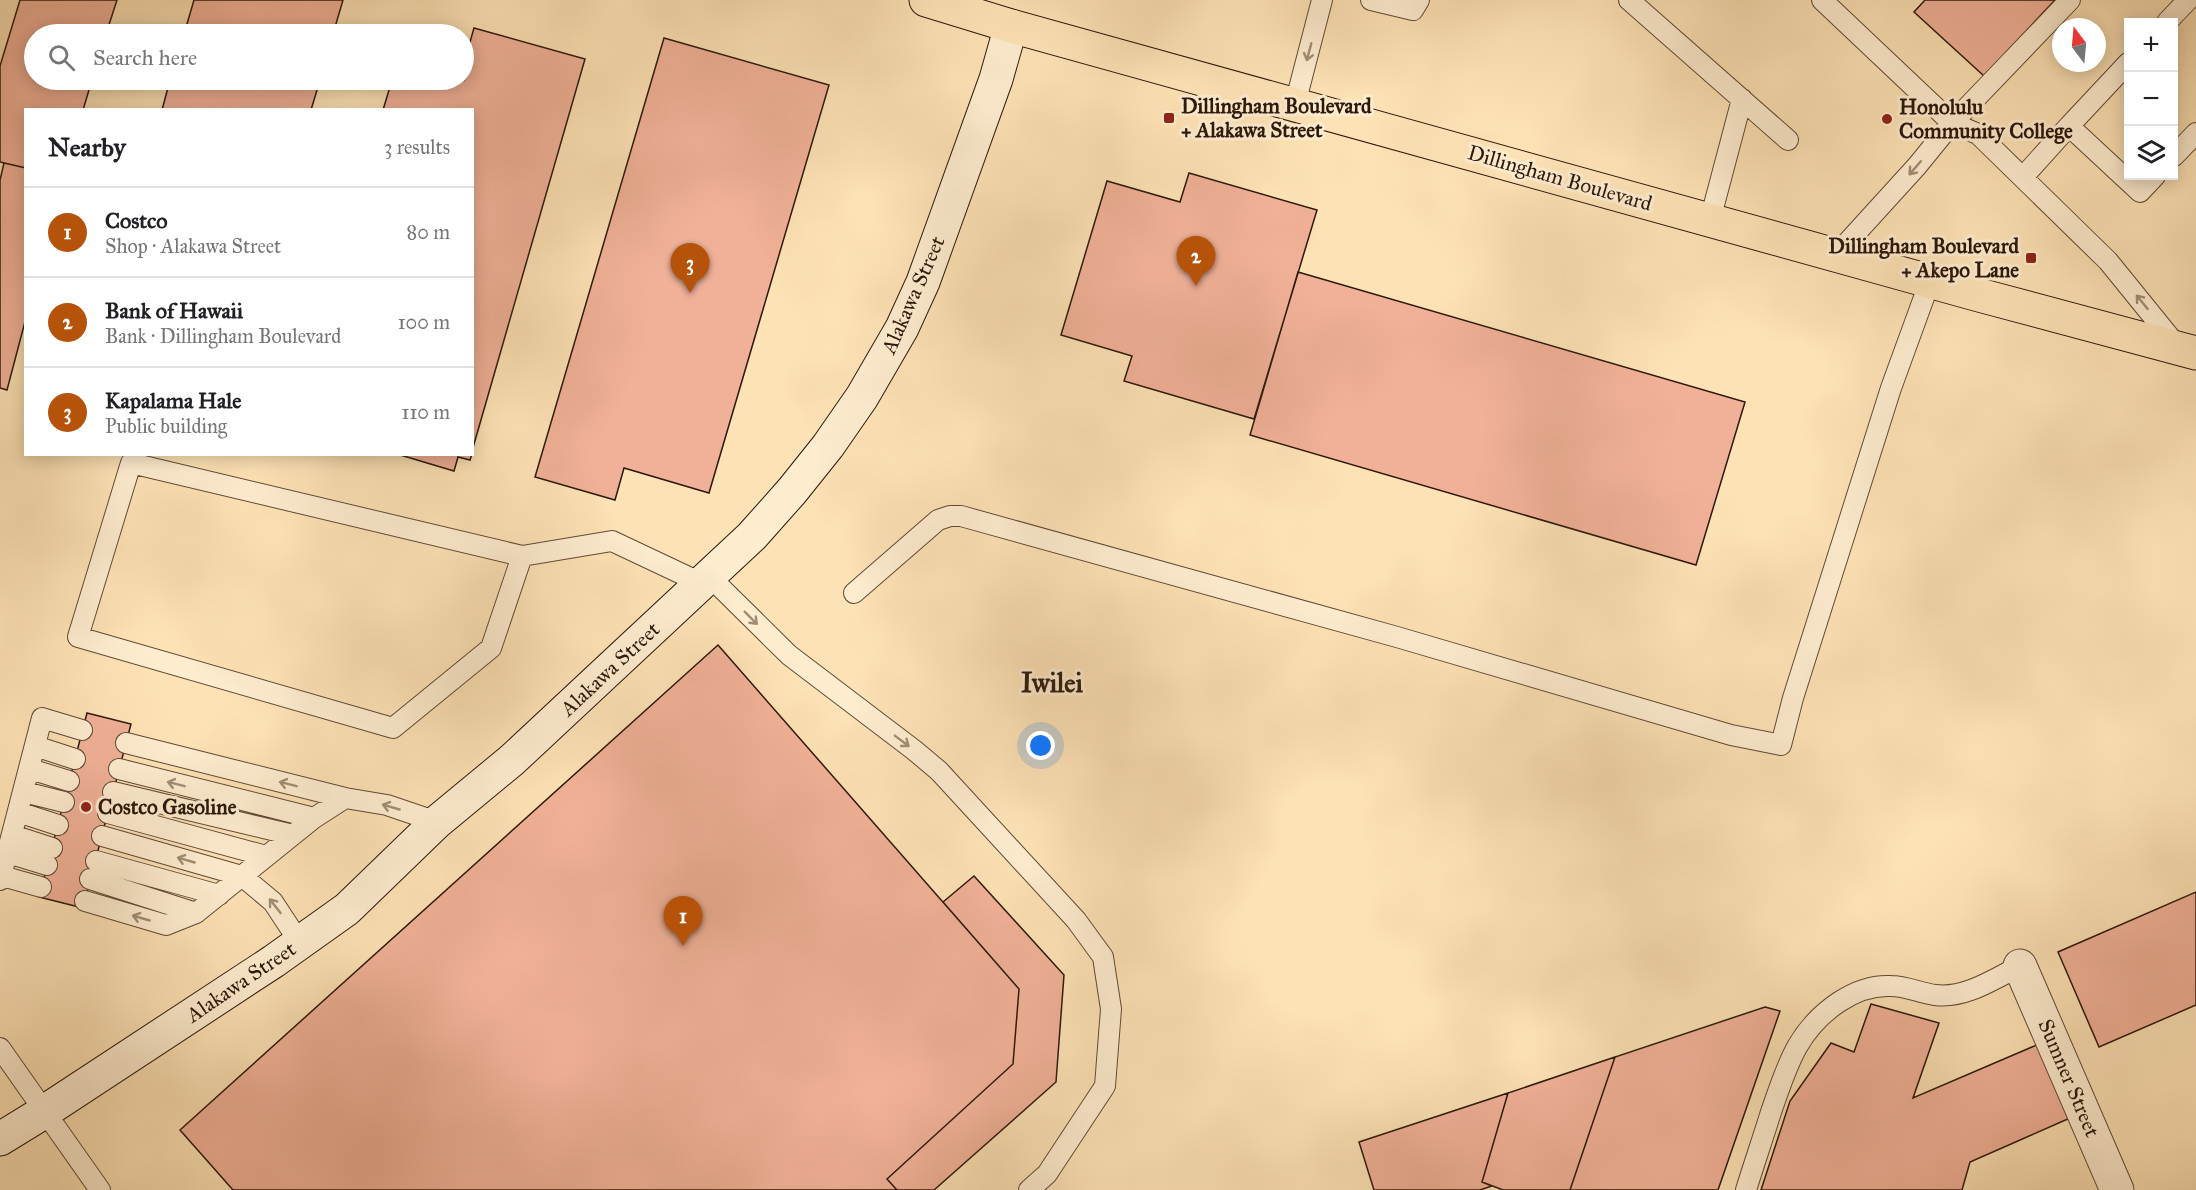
<!DOCTYPE html>
<meta charset="utf-8">
<style>
:root{--surface:#fff;--page:#f2f2f2;--text:#202124;--muted:#757577;--line:#e0e0e0;--accent:#b45309}
body{margin:0;font-family:"IM FELL Great Primer",serif;background:var(--page);color:var(--text)}
.controls{position:absolute;right:18px;top:18px;display:grid;overflow:hidden;border-radius:0px;box-shadow:0 3px 15px #0003}
.controls button{width:54px;height:54px;display:grid;place-items:center;padding:0;border:0;border-bottom:2px solid var(--line);background:var(--surface);color:var(--text);font:30px sans-serif}
.compass{position:absolute;left:2052px;top:18px;width:54px;height:54px;border-radius:50%;background:var(--surface);box-shadow:0 3px 15px #0003;rotate:344deg}
.you{position:absolute;left:1041px;top:746px;width:21px;height:21px;margin:-15px;border:4px solid #fff;border-radius:50%;background:#1a73e8;box-shadow:0 0 0 9px #1a73e833}
.badge{display:grid;place-items:center;width:39px;height:39px;border-radius:50%;background:var(--accent);color:#fff;font-size:20px;font-weight:700}
.pin{position:absolute;translate:-50% -50px;filter:drop-shadow(0 2px 3px #0008)}
.pin::after{content:'';position:absolute;top:32px;width:21px;height:18px;background:inherit;clip-path:polygon(0 0,100% 0,50% 100%)}
.list{margin:0;padding:0;list-style:none}
h2{display:flex;justify-content:space-between;align-items:center;height:78px;margin:0;padding:0 24px;font-size:26px}
h2 small{font-size:20px;font-weight:400;color:var(--muted)}
.list li{display:grid;grid-template-columns:39px 1fr auto;gap:18px;align-items:center;box-sizing:border-box;height:90px;padding:0 24px;border-top:2px solid var(--line)}
.list b{display:block;font-size:22px;white-space:nowrap}
.list p{margin:0;font-size:20px;white-space:nowrap;color:var(--muted)}
.list em{font-size:20px;font-style:normal;color:var(--muted)}
.icon{flex:none;width:33px;height:33px;fill:none;stroke:currentColor;stroke-width:2;stroke-linecap:round;stroke-linejoin:round}
.map{position:relative;flex:none;width:2196px;height:1190px;overflow:hidden}
.search{position:absolute;background:var(--surface);box-shadow:0 3px 15px #0003;left:24px;top:24px;width:450px;height:66px;display:flex;align-items:center;gap:15px;box-sizing:border-box;padding:0 21px;border-radius:33px;color:var(--muted);font-size:22px}
.panel{position:absolute;background:var(--surface);box-shadow:0 3px 15px #0003;left:24px;top:108px;width:450px;height:348px;border-radius:0px}
.map>svg:first-child{display:block}
.building{fill:#f1b198;stroke:#2c180c;stroke-width:1.5}
.lines{fill:none;stroke-linecap:round;stroke-linejoin:round}
.service-casing{stroke:#604a36;stroke-width:22}
.minor-casing{stroke:#604a36;stroke-width:35}
.secondary-casing{stroke:#2c180c;stroke-width:35}
.primary-casing{stroke:#2c180c;stroke-width:35}
.service{stroke:#feeccf;stroke-width:20}
.minor{stroke:#feeccf;stroke-width:33}
.secondary{stroke:#feeccf;stroke-width:33}
.primary{stroke:#fde2b5;stroke-width:33}
.oneway{stroke:#a08d77}
.poi-dot{fill:#8f2418;stroke:#feeccf;stroke-width:2}
.labels{text-anchor:middle;dominant-baseline:central;stroke-width:6;stroke-linejoin:round;paint-order:stroke}
.poi-label{font-size:21px;font-weight:bold;fill:#2c180c;stroke:#feeccf;text-anchor:start}
.street-label{font-size:21px;fill:#2c180c;stroke:#feeccf}
.district-label{font-size:27px;font-weight:bold;fill:#2c180c;stroke:#feeccf}
</style>
<div class="map">
<svg width="2196" height="1190" viewBox="0 0 2196 1190">
<rect width="100%" height="100%" fill="#fde2b5"/>
<filter id="stains"><feTurbulence type="fractalNoise" baseFrequency=".00333" numOctaves="4"/><feColorMatrix values="0 0 0 0 .2 0 0 0 0 .09 0 0 0 0 .02 0 0 0 .5 -.17"/></filter>
<radialGradient id="worn" r=".72"><stop offset=".6" stop-color="#630" stop-opacity="0"/><stop offset="1" stop-color="#630" stop-opacity=".3"/></radialGradient>
<path class="building" d="M20,0H117L106,34H34V80H92L83,110H26V168L0,162V66Z
M194,0H343L333,34H184Z
M1925,0H2055L1984,76L1914,12Z
M408,25L442,34H405Z
M474,28L585,59L472,451V110H383L392,80H464V41L470,42Z
M664,38L829,85L709,493L624,468L615,500L535,477Z
M170,80H320L311,110H162Z
M4,163L26,168V318L7,390L0,388V180Z
M1189,173L1317,210L1254,419L1124,381L1132,356L1061,335L1107,181L1180,202Z
M1298,272L1745,402L1696,565L1250,435Z
M397,454H472L470,460L458,457L454,471Z
M718,645L1019,989L1013,1064L887,1179L897,1190H233L180,1130Z
M87,713L131,724L83,908L39,897Z
M974,876L1064,975L1056,1082L934,1190H897L887,1179L1013,1064L1019,989L943,902Z
M2196,892V1005L2099,1047L2058,952Z
M1871,1004L1939,1023L1913,1098L2046,1041L2079,1114L1970,1162L1962,1190H1761L1790,1101L1831,1043L1854,1052Z
M1765,1007L1780,1011L1718,1190H1570L1615,1057Z
M1615,1057L1570,1190H1503L1482,1182L1508,1093Z
M1508,1093L1482,1182L1492,1186L1480,1190H1374L1359,1142Z"/>
<g class="lines">
<defs>
<path id="service" d="M1371,0L1413,10L1419,0
M1629,0L1788,140
M1822,0L1952,123L1978,134L2108,261L2177,346
M2167,22L2188,0
M1295,104L1322,0
M2069,126L2128,63
M2174,156L2196,133
M2023,177L2069,126L2140,192L2155,176
M1710,220L1742,99
M1836,255L1917,166L1952,123L2070,0
M522,556L491,648L393,728L78,637L131,463L522,556L612,541L701,583
M710,577L789,655L914,750L939,771L1076,920L1103,957L1111,1009L1105,1086L1047,1174L1029,1190
M854,593L938,520L950,516H961L1397,637L1731,735L1781,745L1793,698L1891,388L1930,281
M126,743L345,798L387,805L437,822
M35,746L75,759
M30,769L69,781
M119,769L314,818
M24,792L64,802
M113,792L293,835
M18,812L58,825
M108,813L266,856
M12,835L52,848
M102,836L242,876L273,902L300,943
M8,853L47,865
M96,861L219,895
M2,876L41,887
M90,879L196,913
M0,880L42,718L82,730
M85,901L166,925L196,913L314,818L345,798
M0,1048L100,1190
M1746,1190C1754,1164 1763,1138 1771,1112C1787,1066 1797,1030 1839,1002C1854,992 1872,985 1891,986C1906,986 1920,993 1935,995C1965,999 1994,979 2020,966"/>
<path id="minor" d="M2020,966L2117,1190"/>
<path id="secondary" d="M0,1139L44,1112L274,961L347,909L437,822L512,760L752,536L792,491L828,446L862,397L902,328L923,282L996,79L1011,26"/>
<path id="primary" d="M926,0L1011,26L1979,295L2196,353"/>
</defs>
<use href="#service" class="service-casing"/>
<use href="#minor" class="minor-casing"/>
<use href="#secondary" class="secondary-casing"/>
<use href="#primary" class="primary-casing"/>
<use href="#service" class="service"/>
<use href="#minor" class="minor"/>
<use href="#secondary" class="secondary"/>
<use href="#primary" class="primary"/>
</g>
<defs><path id="oneway-shaft" d="M-6 0H5M1.5-3L5.5 0L1.5 3" fill="none" stroke-width="1.6" stroke-linecap="round" stroke-linejoin="round" transform="scale(1.5)"/></defs>
<g class="oneway">
<use href="#oneway-shaft" transform="translate(1309 52) rotate(105)"/>
<use href="#oneway-shaft" transform="translate(1915 168) rotate(131)"/>
<use href="#oneway-shaft" transform="translate(2142 302) rotate(-129)"/>
<use href="#oneway-shaft" transform="translate(751 618) rotate(45)"/>
<use href="#oneway-shaft" transform="translate(902 741) rotate(37)"/>
<use href="#oneway-shaft" transform="translate(176 784) rotate(-166)"/>
<use href="#oneway-shaft" transform="translate(288 784) rotate(-166)"/>
<use href="#oneway-shaft" transform="translate(391 807) rotate(-164)"/>
<use href="#oneway-shaft" transform="translate(186 860) rotate(-164)"/>
<use href="#oneway-shaft" transform="translate(275 906) rotate(-128)"/>
<use href="#oneway-shaft" transform="translate(141 918) rotate(-164)"/>
</g>
<g class="poi-dot">
<rect x="1163" y="112" width="12" height="12" rx="3"/>
<circle cx="1887" cy="119" r="6"/>
<rect x="2025" y="252" width="12" height="12" rx="3"/>
<circle cx="86" cy="807" r="6"/>
</g>
<g class="labels">
<g class="poi-label">
<text x="1181" y="106">Dillingham Boulevard<tspan x="1181" dy="24">+ Alakawa Street</tspan></text>
<text x="1899" y="107">Honolulu<tspan x="1899" dy="24">Community College</tspan></text>
<text x="2019" y="246" text-anchor="end">Dillingham Boulevard<tspan x="2019" dy="24">+ Akepo Lane</tspan></text>
<text x="98" y="807">Costco Gasoline</text>
</g>
<g class="street-label">
<text transform="translate(1560 178) rotate(16)">Dillingham Boulevard</text>
<text transform="translate(913 295) rotate(-66)">Alakawa Street</text>
<text transform="translate(610 669) rotate(-43)">Alakawa Street</text>
<text transform="translate(241 982) rotate(-34)">Alakawa Street</text>
<text transform="translate(2069 1078) rotate(67)">Sumner Street</text>
</g>
<g class="district-label">
<text x="1052" y="682">Iwilei</text>
</g>
</g>
<rect width="100%" height="100%" filter="url(#stains)"/>
<rect width="100%" height="100%" fill="url(#worn)"/>
</svg>
<div class="controls">
<button>+</button>
<button>−</button>
<button><svg class="icon" aria-label="layers" viewBox="0 0 24 24"><path d="M12 4l9 5-9 5-9-5zM3 14l9 5 9-5"/></svg></button>
</div>
<svg class="compass" viewBox="-18 -18 36 36"><path d="M0-13l5 13h-10z" fill="#e53935"/><path d="M0 13l5-13h-10z" fill="#757577"/></svg>
<div class="you"></div>
<div class="pin badge" style="left:683px;top:946px">1</div>
<div class="pin badge" style="left:1196px;top:286px">2</div>
<div class="pin badge" style="left:690px;top:293px">3</div>
<div class="search"><svg class="icon" aria-label="search" viewBox="0 0 24 24"><circle cx="10" cy="10" r="6"/><path d="M15 15l6 6"/></svg>Search here</div>
<section class="panel">
<h2>Nearby<small>3 results</small></h2>
<ul class="list">
<li><span class="badge">1</span><div><b>Costco</b><p>Shop · Alakawa Street</p></div><em>80 m</em></li>
<li><span class="badge">2</span><div><b>Bank of Hawaii</b><p>Bank · Dillingham Boulevard</p></div><em>100 m</em></li>
<li><span class="badge">3</span><div><b>Kapalama Hale</b><p>Public building</p></div><em>110 m</em></li>
</ul>
</section>
</div>
